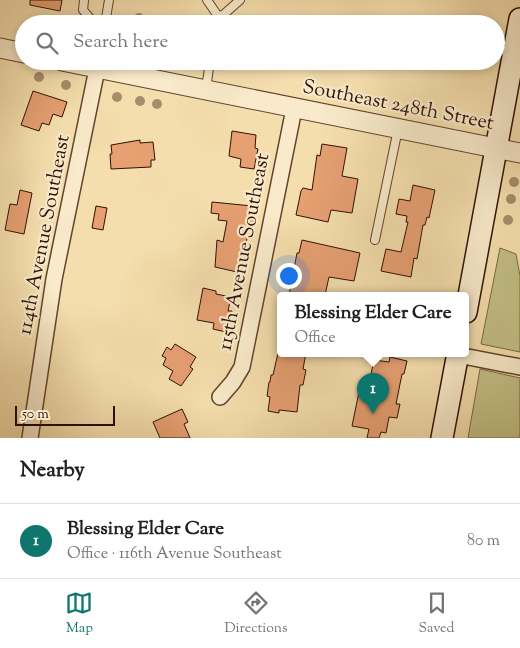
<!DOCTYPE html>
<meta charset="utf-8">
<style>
:root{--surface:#fff;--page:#f2f2f2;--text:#202124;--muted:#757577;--line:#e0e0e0;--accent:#0f766e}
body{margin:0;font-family:"Sorts Mill Goudy",serif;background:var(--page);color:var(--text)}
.scale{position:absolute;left:15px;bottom:12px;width:100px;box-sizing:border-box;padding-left:5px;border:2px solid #301004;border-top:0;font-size:14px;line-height:18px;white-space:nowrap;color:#301004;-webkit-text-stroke:4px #f8eaca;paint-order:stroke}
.you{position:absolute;left:288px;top:275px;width:18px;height:18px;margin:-12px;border:4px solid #fff;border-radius:50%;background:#1a73e8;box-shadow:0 0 0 8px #1a73e833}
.badge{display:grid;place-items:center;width:32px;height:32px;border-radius:50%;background:var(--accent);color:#fff;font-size:16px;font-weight:700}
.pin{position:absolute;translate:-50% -41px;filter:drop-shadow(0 1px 2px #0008)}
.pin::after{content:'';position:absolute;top:26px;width:18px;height:15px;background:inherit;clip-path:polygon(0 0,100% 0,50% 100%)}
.popup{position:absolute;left:277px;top:292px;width:192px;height:65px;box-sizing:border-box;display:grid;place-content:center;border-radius:5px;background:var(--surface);filter:drop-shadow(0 1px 4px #0005);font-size:16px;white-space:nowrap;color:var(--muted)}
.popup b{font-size:19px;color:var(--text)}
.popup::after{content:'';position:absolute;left:50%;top:100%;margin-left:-10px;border:10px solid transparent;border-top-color:var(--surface)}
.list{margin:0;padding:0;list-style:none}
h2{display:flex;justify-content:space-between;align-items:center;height:65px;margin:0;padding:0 20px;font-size:21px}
h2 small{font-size:16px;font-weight:400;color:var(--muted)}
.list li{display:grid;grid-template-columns:32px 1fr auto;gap:15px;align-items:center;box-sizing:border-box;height:75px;padding:0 20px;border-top:1px solid var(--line)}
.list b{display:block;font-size:19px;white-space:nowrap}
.list p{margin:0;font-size:16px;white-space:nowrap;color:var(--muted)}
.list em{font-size:16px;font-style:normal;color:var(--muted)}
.icon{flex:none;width:28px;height:28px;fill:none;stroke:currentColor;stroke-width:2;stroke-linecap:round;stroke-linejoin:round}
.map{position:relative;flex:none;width:520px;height:438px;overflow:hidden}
.search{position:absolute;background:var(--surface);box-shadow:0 2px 8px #0003;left:15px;right:15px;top:15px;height:55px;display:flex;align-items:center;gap:12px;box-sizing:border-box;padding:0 18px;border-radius:28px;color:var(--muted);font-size:19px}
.sheet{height:140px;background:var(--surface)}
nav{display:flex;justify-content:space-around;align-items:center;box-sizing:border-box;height:70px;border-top:1px solid var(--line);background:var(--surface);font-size:14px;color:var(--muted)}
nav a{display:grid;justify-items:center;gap:2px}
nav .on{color:var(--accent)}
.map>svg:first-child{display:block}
.green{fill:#c2bf85;stroke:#796844}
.building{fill:#e6a072;stroke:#301004}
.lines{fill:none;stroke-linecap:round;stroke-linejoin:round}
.service-casing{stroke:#61442e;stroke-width:10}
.minor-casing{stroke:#61442e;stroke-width:18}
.tertiary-casing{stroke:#61442e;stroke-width:21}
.secondary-casing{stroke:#301004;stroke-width:24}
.service{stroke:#f8eaca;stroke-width:8}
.minor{stroke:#f8eaca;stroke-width:15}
.tertiary{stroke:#f8eaca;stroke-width:19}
.secondary{stroke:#f8eaca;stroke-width:21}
.tree{fill:#a58e69}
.labels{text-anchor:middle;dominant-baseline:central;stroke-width:4.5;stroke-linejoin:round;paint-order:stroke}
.street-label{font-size:20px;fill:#301004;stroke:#f8eaca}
</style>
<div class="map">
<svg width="520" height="438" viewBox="0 0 520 438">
<rect width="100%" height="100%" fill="#f5dead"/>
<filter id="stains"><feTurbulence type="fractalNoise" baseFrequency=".004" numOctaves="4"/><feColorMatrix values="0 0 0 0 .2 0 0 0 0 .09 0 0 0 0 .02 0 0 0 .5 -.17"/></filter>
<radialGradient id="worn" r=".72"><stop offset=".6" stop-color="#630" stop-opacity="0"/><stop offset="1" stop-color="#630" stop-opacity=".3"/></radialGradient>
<path class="green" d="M500,248L516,254L520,276V352L481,344Z
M480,369L520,378V438H468Z"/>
<path class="building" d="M30,0H62L60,11L30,5Z
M33,91L67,102L62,117L53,114L49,125L42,123L39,131L21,125Z
M232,131L256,135L255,148L258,149L254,169L240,167L241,159L229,156Z
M140,140V143L153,142L155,160H151V167L111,169L110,154H112L111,145Z
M322,144L347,148L342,176L358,179L352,213L331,210L328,222L296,215L301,191L303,188L312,190L317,155L320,156Z
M413,185L435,190L429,218L427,217L425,225H423L417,259L414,258L411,277L381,271L386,249L401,252L408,222H406L407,216L396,214L399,199L410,201Z
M20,190L32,193L24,234L5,230L10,204L17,205Z
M212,202L252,206V209H255L253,224L249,223L244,260H239L237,272L215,267L217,240L223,242L227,221L218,220L219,214L211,213Z
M96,206L107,208L103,230L92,228Z
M302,240L360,253L354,281L329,277L325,295H289L297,253H299Z
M203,288L216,291V294L231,297L228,311H232L226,332L213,329L214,323L197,320Z
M175,344L196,357L190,367L193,369L181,386L169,379L173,371L163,365L166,358L162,356L167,347L171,350Z
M278,353H306L303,369L306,370L303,385H300L297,412L279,410V413L268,411L270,397L267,396L269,382H270L271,375H273Z
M390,357L407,361L404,374H402L396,404H400L397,418L389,417L386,433L381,432L379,438H367L369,429L352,426L360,387L368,388L374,360L389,362Z
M182,409L188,422L184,424L190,438H160L153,422Z"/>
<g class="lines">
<defs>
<path id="service" d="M84,0L83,10L95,24
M207,0L218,16L223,15L240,0
M105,24L109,0
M206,89L210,61
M375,240L398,129"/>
<path id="minor" d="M458,355L520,367
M220,397L233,382L242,367L294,109
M30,438L54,279L97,69"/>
<path id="tertiary" d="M0,48L24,53
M62,61L520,153"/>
<path id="secondary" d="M466,312L520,19
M442,438L458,353"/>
</defs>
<use href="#service" class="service-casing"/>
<use href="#minor" class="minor-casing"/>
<use href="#tertiary" class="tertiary-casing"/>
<use href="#secondary" class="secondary-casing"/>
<use href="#service" class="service"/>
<use href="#minor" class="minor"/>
<use href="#tertiary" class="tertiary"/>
<use href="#secondary" class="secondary"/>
</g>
<g class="tree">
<circle cx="139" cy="18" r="5"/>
<circle cx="39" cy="77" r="5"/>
<circle cx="66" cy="85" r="5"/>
<circle cx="117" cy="97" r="5"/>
<circle cx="140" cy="101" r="5"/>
<circle cx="157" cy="104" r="5"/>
<circle cx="514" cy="182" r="5"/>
<circle cx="511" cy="199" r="5"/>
<circle cx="508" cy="220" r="5"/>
</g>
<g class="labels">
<g class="street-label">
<text transform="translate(398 106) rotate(11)">Southeast 248th Street</text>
<text transform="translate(45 235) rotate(-79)">114th Avenue Southeast</text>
<text transform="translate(245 252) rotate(-79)">115th Avenue Southeast</text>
</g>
</g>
<rect width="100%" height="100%" filter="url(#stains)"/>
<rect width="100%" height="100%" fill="url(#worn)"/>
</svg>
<div class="scale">50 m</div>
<div class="you"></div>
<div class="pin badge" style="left:373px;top:414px">1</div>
<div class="popup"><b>Blessing Elder Care</b>Office</div>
<div class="search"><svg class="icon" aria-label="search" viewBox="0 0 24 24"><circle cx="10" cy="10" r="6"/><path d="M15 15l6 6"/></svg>Search here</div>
</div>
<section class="sheet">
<h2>Nearby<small></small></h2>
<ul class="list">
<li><span class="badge">1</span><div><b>Blessing Elder Care</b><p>Office · 116th Avenue Southeast</p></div><em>80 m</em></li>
</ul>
</section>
<nav>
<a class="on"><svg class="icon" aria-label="map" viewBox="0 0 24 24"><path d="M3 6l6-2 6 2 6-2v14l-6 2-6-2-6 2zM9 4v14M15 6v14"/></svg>Map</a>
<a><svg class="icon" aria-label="directions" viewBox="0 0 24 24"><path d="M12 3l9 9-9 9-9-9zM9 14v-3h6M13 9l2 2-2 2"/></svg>Directions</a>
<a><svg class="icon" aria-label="saved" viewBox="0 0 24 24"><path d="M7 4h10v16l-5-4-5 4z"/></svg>Saved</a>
</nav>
